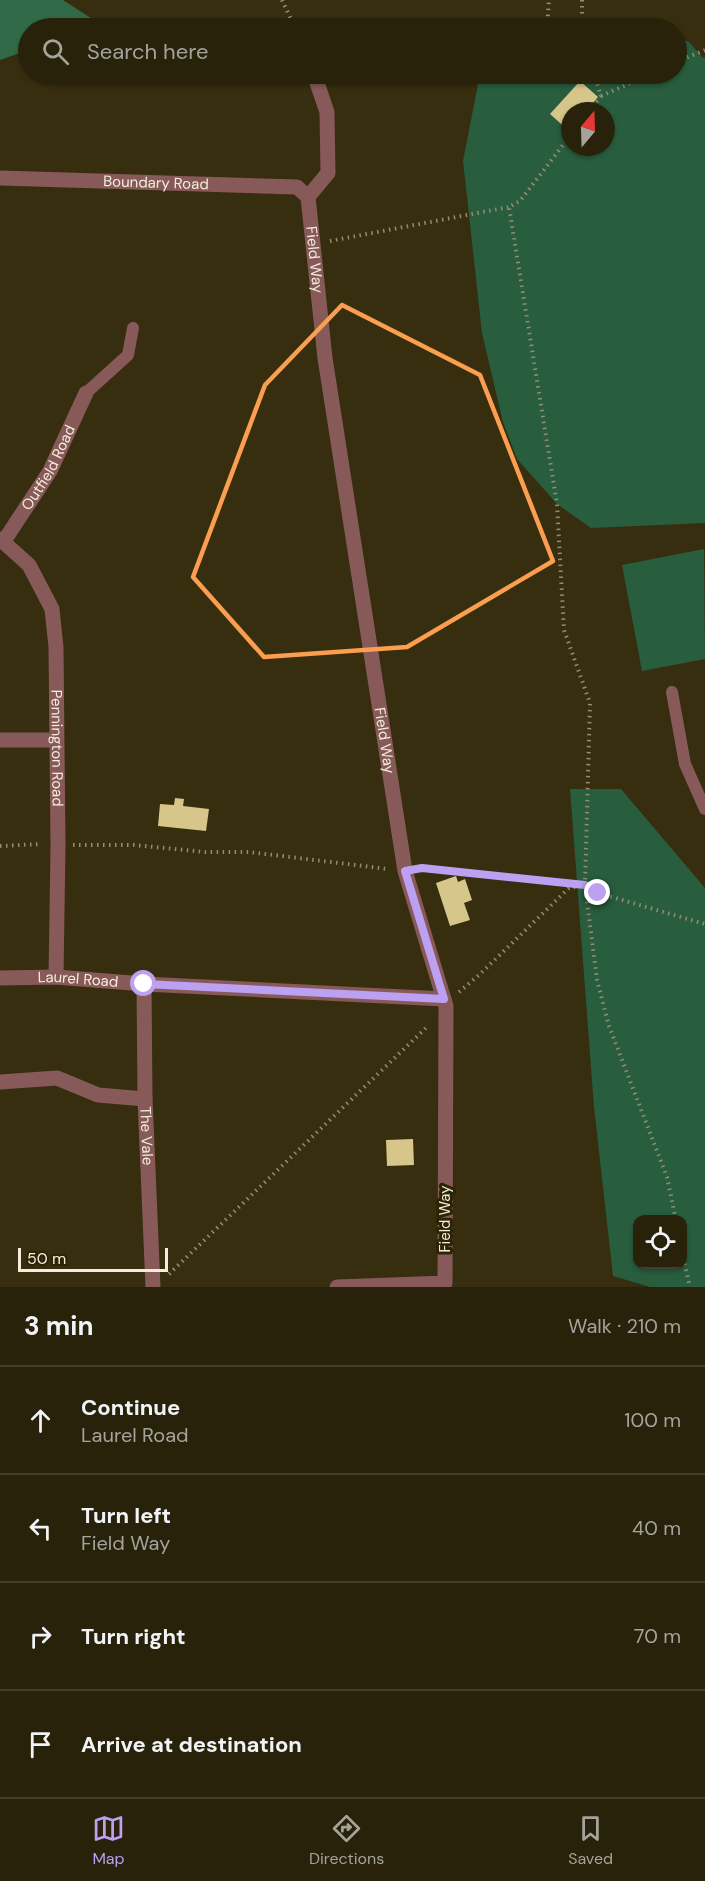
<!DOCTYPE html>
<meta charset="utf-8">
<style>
:root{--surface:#28220a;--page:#342f18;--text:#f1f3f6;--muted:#a5a49c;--line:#443f2b;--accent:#bca0f2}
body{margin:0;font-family:"DM Sans",sans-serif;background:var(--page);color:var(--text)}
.controls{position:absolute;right:18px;bottom:18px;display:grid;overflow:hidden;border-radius:12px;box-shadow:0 2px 4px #0004}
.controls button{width:54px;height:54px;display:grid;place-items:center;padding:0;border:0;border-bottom:2px solid var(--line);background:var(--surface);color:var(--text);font:30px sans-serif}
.compass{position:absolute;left:561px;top:102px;width:54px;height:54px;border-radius:50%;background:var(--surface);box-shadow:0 2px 4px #0004;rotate:19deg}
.scale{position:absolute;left:18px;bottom:15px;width:150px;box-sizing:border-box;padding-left:6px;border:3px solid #f2eedc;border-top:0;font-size:16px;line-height:21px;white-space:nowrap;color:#f2eedc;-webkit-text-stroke:4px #2c2404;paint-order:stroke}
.stop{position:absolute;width:18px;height:18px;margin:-14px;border:4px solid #bca0f2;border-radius:50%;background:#fff}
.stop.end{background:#bca0f2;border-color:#fff;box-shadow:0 2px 6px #0008}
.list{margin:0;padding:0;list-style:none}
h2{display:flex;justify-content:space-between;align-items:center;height:78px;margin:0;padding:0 24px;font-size:26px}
h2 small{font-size:20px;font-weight:400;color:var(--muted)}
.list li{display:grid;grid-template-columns:39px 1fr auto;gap:18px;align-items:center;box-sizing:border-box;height:108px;padding:0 24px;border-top:2px solid var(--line)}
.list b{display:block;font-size:22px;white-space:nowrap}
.list p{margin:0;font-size:20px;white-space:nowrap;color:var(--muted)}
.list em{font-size:20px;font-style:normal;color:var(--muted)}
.icon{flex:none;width:33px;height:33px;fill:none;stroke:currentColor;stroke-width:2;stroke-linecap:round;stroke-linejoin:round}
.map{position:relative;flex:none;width:705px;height:1287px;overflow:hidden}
.search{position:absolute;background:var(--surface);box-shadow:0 2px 4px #0004;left:18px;right:18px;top:18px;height:66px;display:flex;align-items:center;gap:15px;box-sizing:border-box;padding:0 21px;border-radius:33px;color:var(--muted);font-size:22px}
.sheet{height:510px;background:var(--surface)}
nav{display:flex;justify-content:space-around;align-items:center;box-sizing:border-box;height:84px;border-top:2px solid var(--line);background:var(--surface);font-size:16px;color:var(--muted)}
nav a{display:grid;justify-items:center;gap:3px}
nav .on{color:var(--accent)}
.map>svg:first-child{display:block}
.green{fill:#285d3e;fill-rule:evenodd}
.forest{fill:#316a48}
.building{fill:#d7c689}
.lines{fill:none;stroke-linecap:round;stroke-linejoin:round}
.path{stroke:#938d74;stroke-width:4;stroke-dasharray:1.5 4.5;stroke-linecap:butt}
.service{stroke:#885959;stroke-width:12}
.minor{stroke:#885959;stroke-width:15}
.route{stroke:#bca0f2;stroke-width:8}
.marked{fill:none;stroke:#fb9e50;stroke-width:4.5;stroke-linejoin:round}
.labels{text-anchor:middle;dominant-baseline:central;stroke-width:6;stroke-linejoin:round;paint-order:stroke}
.street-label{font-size:15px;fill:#f2eedc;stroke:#2c2404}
</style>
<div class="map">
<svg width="705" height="1287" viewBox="0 0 705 1287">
<rect width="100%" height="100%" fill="#362e0e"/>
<path class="green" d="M677,37L689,42L702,57L705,58V523L591,528L557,504L517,459L503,422L482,333L463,161L480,74H676ZM570,111H606V147H570Z
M704,549L705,659L642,671L622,565Z
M570,789H621L705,888V1287H650L613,1276L594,1107ZM638,1220H682V1264H638Z"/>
<path class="forest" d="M0,0H63L100,24L89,28H28V50L0,60Z"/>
<path class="building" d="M580,81L598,97L586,111H570L569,131L550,114Z
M175,798L184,799L183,806L209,809L206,831L158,826L160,804L174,805Z
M456,876L458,882L465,879L472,900L464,903L470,920L450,926L436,883Z
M413,1139L414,1165L387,1166L386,1140Z"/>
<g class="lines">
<path class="path" d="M282,0L295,28
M582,0V28
M547,28L549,0
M676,62L705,50
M601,96L651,74
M589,111L601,96L594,74
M570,136L520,201L509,207L557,504L564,630L590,703L585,885L597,980L609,1026L667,1177L676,1220
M330,241L509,207
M73,845H134L205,852H249L388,869
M0,846L41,844
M422,869L585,885L598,893L705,924
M459,992L479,975L569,888L582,886
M682,1252L690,1287
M169,1274L428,1026"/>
<path class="service" d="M86,393L128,355L133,328
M672,692L685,764L705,809"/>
<g class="minor">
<path id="s1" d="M0,178L297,187L308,197"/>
<path id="s2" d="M308,197L325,358L405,871L446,1006L445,1283L337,1287"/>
<path d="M308,197L328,173L327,112L314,74"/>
<path id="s3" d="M0,539L29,565L52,609L56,647L58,845L56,977"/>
<path id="s4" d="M4,541L50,471L86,393"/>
<path d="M0,740H56"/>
<path id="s5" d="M0,978L56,977L144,984L444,999"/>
<path id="s6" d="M144,984L145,1099L153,1287"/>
<path d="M0,1082L57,1078L98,1095L145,1099"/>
</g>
</g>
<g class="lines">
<path class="route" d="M144,984L444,999L405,871L422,868L585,885L598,893"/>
</g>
<path class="marked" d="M342,305L480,375L553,561L407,647L264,657L193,577L265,385Z"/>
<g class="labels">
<g class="street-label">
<text stroke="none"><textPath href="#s1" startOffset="156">Boundary Road</textPath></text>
<text stroke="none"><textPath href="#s2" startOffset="63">Field Way</textPath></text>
<text stroke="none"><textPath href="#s4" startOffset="86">Outfield Road</textPath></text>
<text stroke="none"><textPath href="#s2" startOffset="549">Field Way</textPath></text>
<text stroke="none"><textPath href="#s3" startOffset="228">Pennington Road</textPath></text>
<text stroke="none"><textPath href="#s5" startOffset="78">Laurel Road</textPath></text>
<text stroke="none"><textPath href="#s6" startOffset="152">The Vale</textPath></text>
<text transform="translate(445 1219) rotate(-90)">Field Way</text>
</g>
</g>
</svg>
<div class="controls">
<button><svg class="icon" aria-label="locate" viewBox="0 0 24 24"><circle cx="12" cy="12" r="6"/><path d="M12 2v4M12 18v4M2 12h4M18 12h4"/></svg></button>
</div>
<svg class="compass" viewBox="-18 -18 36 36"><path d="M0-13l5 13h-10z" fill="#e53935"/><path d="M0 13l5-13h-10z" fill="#a5a49c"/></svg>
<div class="scale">50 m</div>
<div class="stop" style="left:144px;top:984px"></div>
<div class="stop end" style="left:598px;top:893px"></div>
<div class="search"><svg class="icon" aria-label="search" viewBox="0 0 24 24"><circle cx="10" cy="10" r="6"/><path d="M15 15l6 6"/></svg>Search here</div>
</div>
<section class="sheet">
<h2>3 min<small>Walk · 210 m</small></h2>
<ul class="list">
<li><svg class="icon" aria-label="ahead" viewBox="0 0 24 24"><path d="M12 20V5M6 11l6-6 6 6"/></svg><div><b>Continue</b><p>Laurel Road</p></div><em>100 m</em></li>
<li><svg class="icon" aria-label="left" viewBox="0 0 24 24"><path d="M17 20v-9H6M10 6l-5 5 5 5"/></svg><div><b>Turn left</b><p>Field Way</p></div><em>40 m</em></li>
<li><svg class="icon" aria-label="right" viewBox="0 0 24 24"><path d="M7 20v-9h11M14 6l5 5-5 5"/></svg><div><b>Turn right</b></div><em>70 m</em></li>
<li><svg class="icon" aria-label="arrive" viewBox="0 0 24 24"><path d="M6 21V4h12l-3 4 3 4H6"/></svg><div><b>Arrive at destination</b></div></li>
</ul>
</section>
<nav>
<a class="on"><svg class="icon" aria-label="map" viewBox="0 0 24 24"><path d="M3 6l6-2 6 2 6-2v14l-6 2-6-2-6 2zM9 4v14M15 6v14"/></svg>Map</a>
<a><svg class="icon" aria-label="directions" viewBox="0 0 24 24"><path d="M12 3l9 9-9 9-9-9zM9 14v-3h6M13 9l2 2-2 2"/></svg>Directions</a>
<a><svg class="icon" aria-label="saved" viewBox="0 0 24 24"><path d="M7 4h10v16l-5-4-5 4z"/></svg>Saved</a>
</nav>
